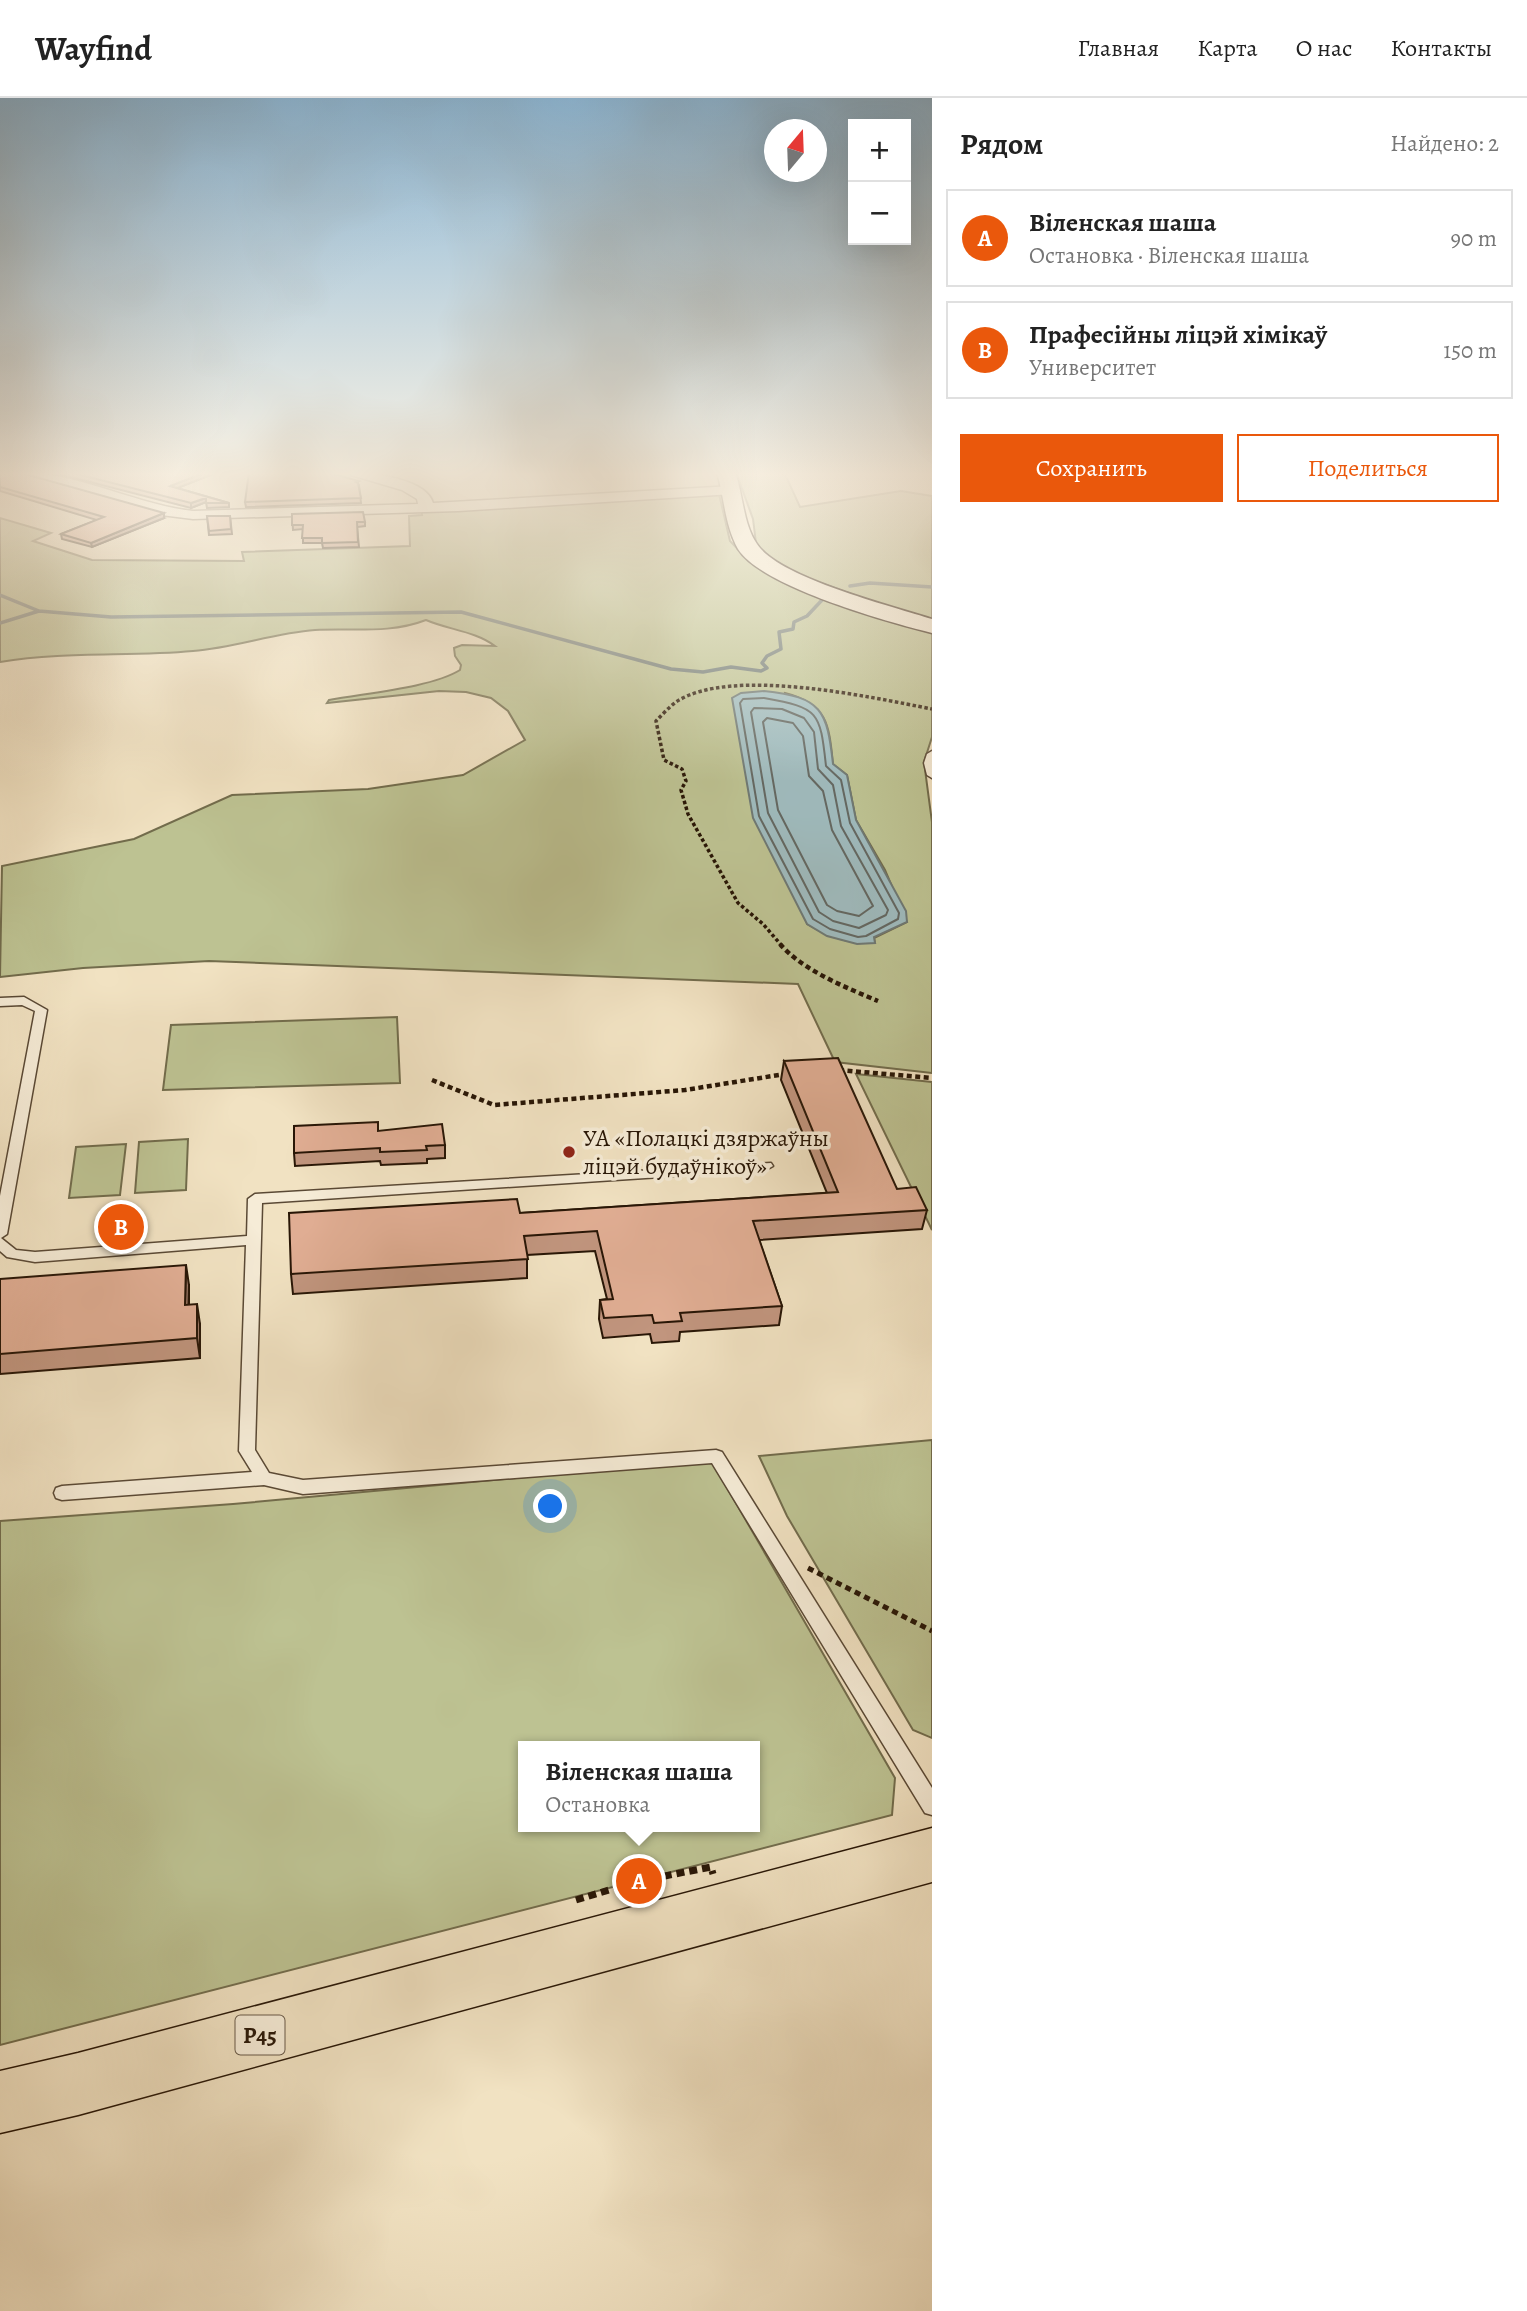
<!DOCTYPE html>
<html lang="ru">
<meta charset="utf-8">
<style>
:root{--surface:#fff;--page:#f6f6f6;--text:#222;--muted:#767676;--line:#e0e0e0;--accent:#ea580c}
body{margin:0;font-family:Alegreya,serif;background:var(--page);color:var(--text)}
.controls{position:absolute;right:21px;top:21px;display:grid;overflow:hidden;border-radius:0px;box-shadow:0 7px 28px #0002}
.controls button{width:63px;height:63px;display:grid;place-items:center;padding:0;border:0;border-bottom:2px solid var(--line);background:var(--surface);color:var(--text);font:35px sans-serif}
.compass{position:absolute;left:764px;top:21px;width:63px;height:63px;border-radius:50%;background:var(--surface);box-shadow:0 7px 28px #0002;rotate:19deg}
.you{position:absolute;left:551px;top:1409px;width:24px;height:24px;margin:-18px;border:5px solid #fff;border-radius:50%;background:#1a73e8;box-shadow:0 0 0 10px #1a73e833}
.badge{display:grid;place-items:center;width:46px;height:46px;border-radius:50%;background:var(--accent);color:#fff;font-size:23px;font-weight:700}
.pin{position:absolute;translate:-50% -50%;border:4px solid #fff;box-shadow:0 2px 7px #0006}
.popup{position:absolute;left:518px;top:1643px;width:242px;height:91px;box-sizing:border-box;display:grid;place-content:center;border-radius:0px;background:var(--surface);filter:drop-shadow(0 2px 5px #0005);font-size:23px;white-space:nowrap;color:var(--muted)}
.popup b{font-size:26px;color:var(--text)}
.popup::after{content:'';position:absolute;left:50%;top:100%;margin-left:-14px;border:14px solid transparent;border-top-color:var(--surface)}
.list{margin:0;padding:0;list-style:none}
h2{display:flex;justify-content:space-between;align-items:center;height:91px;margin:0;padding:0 28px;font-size:30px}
h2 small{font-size:23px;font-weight:400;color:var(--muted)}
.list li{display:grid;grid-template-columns:46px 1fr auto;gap:21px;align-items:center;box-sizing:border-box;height:98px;margin:0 14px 14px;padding:0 14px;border:2px solid var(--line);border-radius:0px}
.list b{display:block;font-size:26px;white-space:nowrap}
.list p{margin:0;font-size:23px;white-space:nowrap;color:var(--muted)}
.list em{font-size:23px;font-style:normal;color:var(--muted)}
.actions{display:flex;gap:14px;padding:21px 28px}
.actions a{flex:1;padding:16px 0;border:2px solid var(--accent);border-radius:0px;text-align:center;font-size:24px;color:var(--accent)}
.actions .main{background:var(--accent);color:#fff}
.map{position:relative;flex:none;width:932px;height:2213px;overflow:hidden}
header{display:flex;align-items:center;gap:42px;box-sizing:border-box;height:98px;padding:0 35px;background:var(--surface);border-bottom:2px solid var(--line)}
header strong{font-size:33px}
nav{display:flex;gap:38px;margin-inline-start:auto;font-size:24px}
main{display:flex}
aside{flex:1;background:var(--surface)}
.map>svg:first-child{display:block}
.green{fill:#bdc292;stroke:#726c4c;stroke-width:2;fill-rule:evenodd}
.water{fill:#9fbbbe;stroke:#6f7974;stroke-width:2}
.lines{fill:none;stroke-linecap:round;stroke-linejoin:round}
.shore{stroke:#646862;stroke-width:2}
.stream{stroke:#6f7974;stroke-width:3.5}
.service-casing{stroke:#5a4935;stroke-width:3}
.minor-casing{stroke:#5a4935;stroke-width:3}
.secondary-casing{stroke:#281606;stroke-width:3}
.primary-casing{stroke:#281606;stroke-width:3}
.path-far3{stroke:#281606;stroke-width:3.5;stroke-dasharray:3.5 2.5;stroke-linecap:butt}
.path-far2{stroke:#281606;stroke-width:4.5;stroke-dasharray:5 3.5;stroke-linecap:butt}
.path-far1{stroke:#281606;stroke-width:5;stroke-dasharray:6 4.5;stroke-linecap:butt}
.path{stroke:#281606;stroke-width:7;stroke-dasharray:8 5;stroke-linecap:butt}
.service{fill:#f6ecd7;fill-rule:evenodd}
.minor{fill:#f6ecd7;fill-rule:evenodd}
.secondary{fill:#f6ecd7;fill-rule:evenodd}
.primary{fill:#f1e2c2;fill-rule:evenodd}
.wall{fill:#c1957e;stroke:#281606;stroke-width:2}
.shaded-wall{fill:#9d7967;stroke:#281606;stroke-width:2}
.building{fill:#e0ad93;stroke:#281606;stroke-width:2}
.poi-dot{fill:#8f2418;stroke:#f6ecd7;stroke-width:2.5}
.labels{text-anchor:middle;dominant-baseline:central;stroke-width:7;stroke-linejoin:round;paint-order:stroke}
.shield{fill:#f6ecd7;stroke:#665645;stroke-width:2}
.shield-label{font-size:23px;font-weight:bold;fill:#281606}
.poi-label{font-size:24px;fill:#281606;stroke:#f6ecd7;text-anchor:start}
</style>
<header>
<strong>Wayfind</strong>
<nav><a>Главная</a><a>Карта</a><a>О нас</a><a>Контакты</a></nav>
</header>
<main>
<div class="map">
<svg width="932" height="2213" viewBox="0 0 932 2213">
<rect width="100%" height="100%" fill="#f1e2c2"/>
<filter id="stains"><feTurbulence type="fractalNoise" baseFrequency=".00286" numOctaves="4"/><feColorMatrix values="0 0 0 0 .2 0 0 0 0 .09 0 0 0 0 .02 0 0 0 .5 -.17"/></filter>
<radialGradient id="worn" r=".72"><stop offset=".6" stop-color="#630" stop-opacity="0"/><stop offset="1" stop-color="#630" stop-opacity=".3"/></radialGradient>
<path class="green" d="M736,374H784L800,409L901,393L932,398V525L785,472L757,453L753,421Z
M719,396L730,443L751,465L932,534V639L924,664L932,724V975L835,964L798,886L209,863L83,870L0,879L2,768L134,741L232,697L368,691L463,677L525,642L508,613L491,600L466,594L439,593L327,605L329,602C365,595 431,590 460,572L461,567L455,558L454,550L462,547L495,548C475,533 449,532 426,522C390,536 353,530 315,532C274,535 234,550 193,553C128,559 66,553 0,564V420L51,435L33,443L92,462L244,463L242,454L410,448L409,418L422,417L421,412ZM785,595C828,606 829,627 833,666L847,677L856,722L885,772L907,824L874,840L875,845C849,846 829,839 807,826Z
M397,919L400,985L163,992L171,927Z
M856,976L932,984V1132Z
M188,1041L186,1092L135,1095L139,1044Z
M126,1046L120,1097L69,1100L76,1049Z
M932,1342V1640L913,1632L787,1418L759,1358Z
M711,1362L895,1680L892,1717L0,1947V1423L233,1406ZM524,1648H754V1729H524Z"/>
<path class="water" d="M764,593C822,599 827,612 833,666L847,677L856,722L906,813L907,824L874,839L875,845L857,846L827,838L807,826L753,720L732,600L741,595Z"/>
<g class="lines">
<path class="shore" d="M764,600C819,610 820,613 826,668L841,682L850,725L899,815L898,821L866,838L858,839L830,831L813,821L759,718L740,605L743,601Z
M754,610L782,611L804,620L814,634L818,671L833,687L841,728L888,812L886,817L859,830L833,823L819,814L768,715L751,614Z
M767,620L793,625L803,638L809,678L823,693L832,732L873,808L859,818L837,813L827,807L778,712L763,624Z"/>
<path class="stream" d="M850,488L870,485L932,489
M0,497L39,513L111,519L461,514L671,571L703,574L731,569L761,573L767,570L762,565L767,558L781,551L779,534L793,531L794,524L807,518L823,501
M0,525L39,513"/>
<defs>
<path id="service" d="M932,653V680L927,677L924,665L927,656Z
M24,899L47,912L7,1136L1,1140L16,1152L35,1154L247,1138L248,1101L255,1096L771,1065L773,1068L766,1072L262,1105L255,1352L269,1375L303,1382L716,1352L722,1354L932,1690V1717L925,1715L712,1365L303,1396L264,1387L62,1402L56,1400L54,1395L56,1390L62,1388L252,1374L239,1353L246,1147L35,1164L7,1159L0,1153V1098L35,913L22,907L0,908V900Z"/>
<path id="minor" d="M18,374C77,374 134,406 193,413L418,406L417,401L402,392L351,377L349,374C370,374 427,381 433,405L733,388L740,392L733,396L458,413L193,421L161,417L20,377Z"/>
<path id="secondary" d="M717,374H735C743,396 743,426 757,446C779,480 892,508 932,521V535C888,524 762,489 738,451C725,428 724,399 717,374Z"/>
<path id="primary" d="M932,1730V1784L78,2017L0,2035V1973L78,1955Z"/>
</defs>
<use href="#service" class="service-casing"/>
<use href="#minor" class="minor-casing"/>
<use href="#secondary" class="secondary-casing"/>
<use href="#primary" class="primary-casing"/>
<path class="path-far3" d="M782,848L763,826L738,805L688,716L681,692L686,683L682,671L664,662L656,623C662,617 669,609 676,604C730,568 870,599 932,611"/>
<path class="path-far2" d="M780,846C802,872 847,890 878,903
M839,972L932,980
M432,982L494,1007L685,992L785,976"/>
<path class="path-far1" d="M808,1470L932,1533"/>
<path class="path" d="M576,1802L639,1783L711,1769L713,1776"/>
<use href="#service" class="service"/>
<use href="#minor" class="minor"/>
<use href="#secondary" class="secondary"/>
<use href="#primary" class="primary"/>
</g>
<path class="wall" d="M0,374L19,375L164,420L92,449L62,441L61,436L97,422L0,393Z
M37,374H218L177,390L229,405V409L207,410L206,404L191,410L63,377Z
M359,387L361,405L246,409L245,404Z
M292,416L365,424V428L357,429L359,449L323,450L322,445H303V431L293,432Z
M207,418H230L232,436L209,437Z
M784,963L897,1091L927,1112L922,1131L759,1142L782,1208L779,1227L680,1234L679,1243L652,1245L650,1236L603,1240L599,1221L600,1202L607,1201L595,1153L527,1157V1180L293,1196L291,1176L520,1115L827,1095L781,982Z
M378,1033L445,1047V1060L427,1061V1065L381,1067L380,1063L295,1068L294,1055Z
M0,1181L189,1187V1207L200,1226V1260L0,1276Z"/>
<path class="shaded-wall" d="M206,374H218L170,393V388Z
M206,400V404L191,410V405Z
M164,415V420L92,449L91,445Z
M186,1167L189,1187L188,1227L185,1207Z
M197,1206L200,1226V1260L197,1240Z"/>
<path class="building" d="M0,374H18L164,415L91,445L61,436L104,419L0,389Z
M69,374H206L170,388L229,405H206V400L191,405Z
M249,374H326L359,383L356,384L358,385L361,400L245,404Z
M363,414L365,424H357L358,444L322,445V440H302L303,427H292V416Z
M207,418H230L231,431L209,433Z
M838,960L897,1091L916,1089L927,1112L753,1123L782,1208L680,1215L682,1223L654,1225L652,1217L604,1220L600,1202L613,1201L597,1133L524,1138L528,1161L291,1176L289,1115L517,1101L520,1115L838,1094L784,963Z
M378,1024V1033L442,1026L445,1047L426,1048L427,1052L380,1054V1050L294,1055V1028Z
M186,1167L185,1207L197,1206V1240L0,1256V1181Z"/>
<linearGradient id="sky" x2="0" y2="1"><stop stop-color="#8bb7d7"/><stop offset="0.55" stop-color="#f9f2e4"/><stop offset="1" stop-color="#f9f2e4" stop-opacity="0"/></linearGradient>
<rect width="932" height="684" fill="url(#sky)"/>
<circle class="poi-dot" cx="569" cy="1054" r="7"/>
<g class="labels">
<rect class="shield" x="235.5" y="1917.5" width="49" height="39" rx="5"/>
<g class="shield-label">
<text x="260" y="1937">Р45</text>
</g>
<g class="poi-label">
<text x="583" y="1040">УА «Полацкі дзяржаўны<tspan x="583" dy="28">ліцэй будаўнікоў»</tspan></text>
</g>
</g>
<rect width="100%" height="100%" filter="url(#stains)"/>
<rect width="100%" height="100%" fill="url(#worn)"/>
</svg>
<div class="controls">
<button>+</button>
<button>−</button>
</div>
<svg class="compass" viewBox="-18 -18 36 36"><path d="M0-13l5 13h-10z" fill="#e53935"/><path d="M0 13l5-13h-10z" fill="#767676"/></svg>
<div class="you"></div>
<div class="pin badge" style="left:639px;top:1783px">A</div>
<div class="popup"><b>Віленская шаша</b>Остановка</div>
<div class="pin badge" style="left:121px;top:1129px">B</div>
</div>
<aside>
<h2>Рядом<small>Найдено: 2</small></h2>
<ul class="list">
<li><span class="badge">A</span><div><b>Віленская шаша</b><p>Остановка · Віленская шаша</p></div><em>90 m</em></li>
<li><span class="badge">B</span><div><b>Прафесійны ліцэй хімікаў</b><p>Университет</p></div><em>150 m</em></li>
</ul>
<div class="actions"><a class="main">Сохранить</a><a>Поделиться</a></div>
</aside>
</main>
